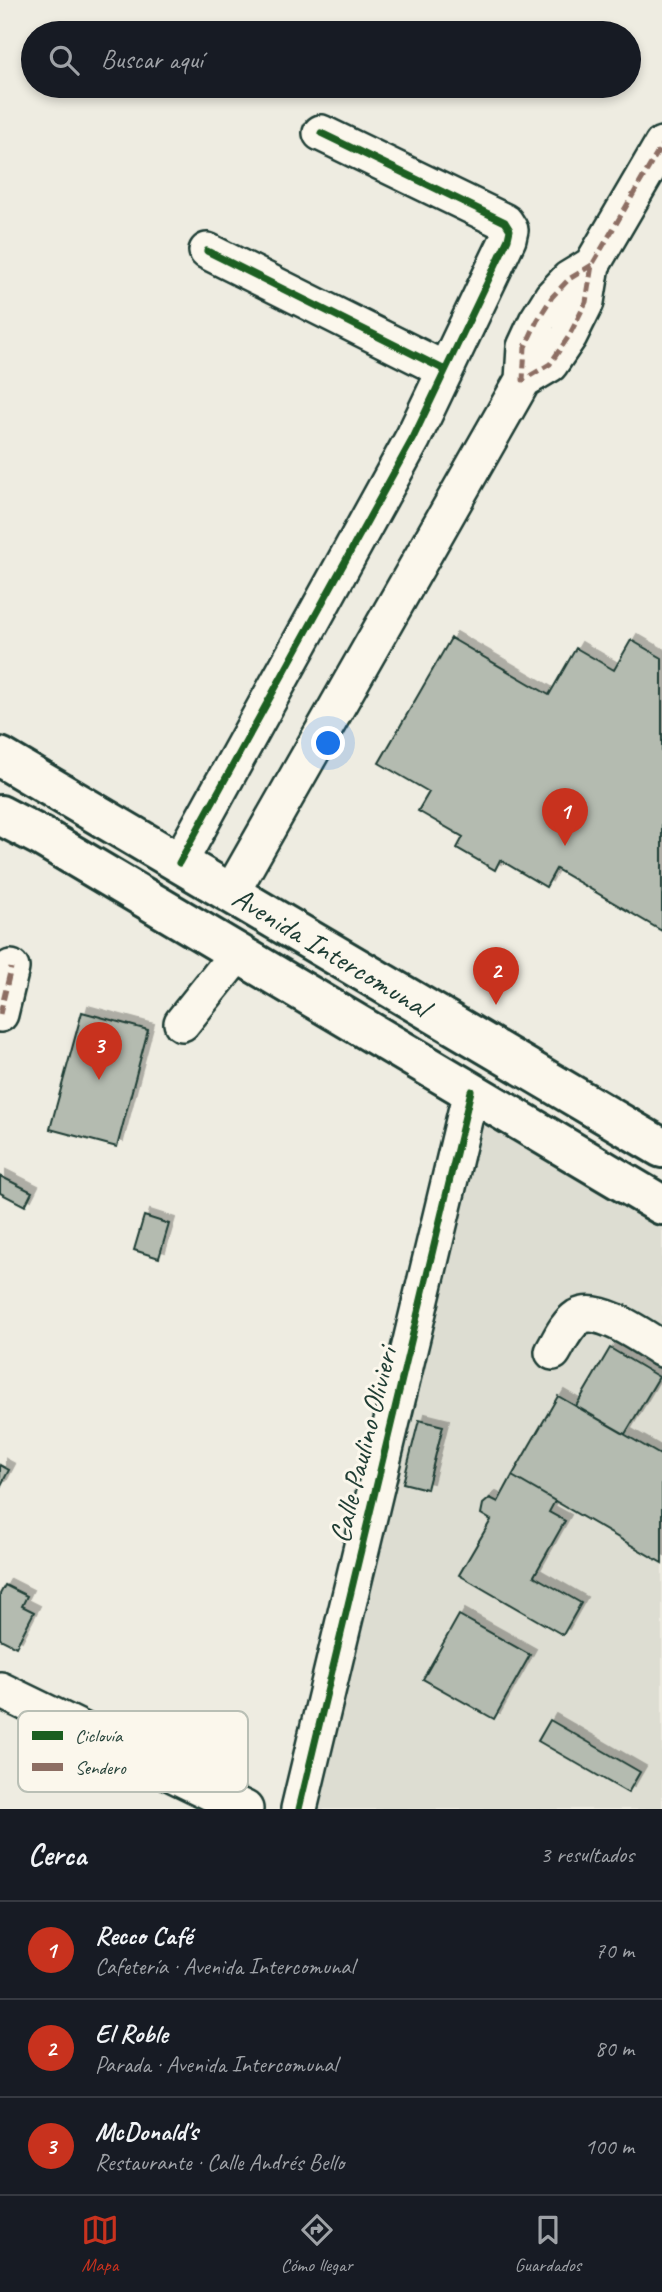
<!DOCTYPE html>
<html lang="es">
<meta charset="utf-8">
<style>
:root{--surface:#171b24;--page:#242831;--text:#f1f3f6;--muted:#9ea1a6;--line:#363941;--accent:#c8321e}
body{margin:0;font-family:Caveat,sans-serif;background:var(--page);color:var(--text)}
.you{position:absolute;left:329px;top:744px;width:24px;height:24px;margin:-18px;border:5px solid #fff;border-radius:50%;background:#1a73e8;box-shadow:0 0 0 10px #1a73e833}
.badge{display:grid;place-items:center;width:46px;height:46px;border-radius:50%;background:var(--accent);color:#fff;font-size:23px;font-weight:700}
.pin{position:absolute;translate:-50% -58px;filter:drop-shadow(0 2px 4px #0008)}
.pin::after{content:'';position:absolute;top:37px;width:24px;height:21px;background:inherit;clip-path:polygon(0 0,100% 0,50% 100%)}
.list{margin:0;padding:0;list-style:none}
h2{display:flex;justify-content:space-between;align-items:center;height:91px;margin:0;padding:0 28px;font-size:30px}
h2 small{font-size:23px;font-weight:400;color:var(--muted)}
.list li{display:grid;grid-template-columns:46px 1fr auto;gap:21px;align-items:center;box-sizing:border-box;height:98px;padding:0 28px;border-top:2px solid var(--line)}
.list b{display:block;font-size:26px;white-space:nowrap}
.list p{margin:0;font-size:23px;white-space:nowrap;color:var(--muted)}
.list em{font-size:23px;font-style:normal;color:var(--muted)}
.icon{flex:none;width:38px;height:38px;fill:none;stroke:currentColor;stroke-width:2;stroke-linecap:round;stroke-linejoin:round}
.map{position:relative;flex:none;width:662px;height:1809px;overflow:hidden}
.search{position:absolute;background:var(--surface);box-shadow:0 4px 10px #0003;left:21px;right:21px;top:21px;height:77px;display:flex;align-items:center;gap:18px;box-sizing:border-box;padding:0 24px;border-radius:38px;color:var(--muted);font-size:26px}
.sheet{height:385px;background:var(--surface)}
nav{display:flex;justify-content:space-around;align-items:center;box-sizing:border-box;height:98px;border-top:2px solid var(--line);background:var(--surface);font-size:19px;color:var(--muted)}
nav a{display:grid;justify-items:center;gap:4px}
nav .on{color:var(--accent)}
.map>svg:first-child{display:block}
.built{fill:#ddddd2}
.building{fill:#b4bbb0;stroke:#1f3d34;stroke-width:2;filter:url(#shadow)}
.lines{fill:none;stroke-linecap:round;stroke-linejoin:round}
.minor-casing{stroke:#1f3d34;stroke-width:40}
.major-casing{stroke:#1f3d34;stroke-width:44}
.minor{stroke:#fbf7ec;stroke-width:35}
.major{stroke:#fbf7ec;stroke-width:38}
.quiet{stroke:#8d6e63;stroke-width:5;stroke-dasharray:10 5;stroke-linecap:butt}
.cycleway-casing{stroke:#fbf7ec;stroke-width:11}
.cycleway{stroke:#1b5e20;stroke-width:7}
.labels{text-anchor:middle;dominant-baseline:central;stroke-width:6;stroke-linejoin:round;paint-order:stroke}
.street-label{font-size:30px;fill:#1f3d34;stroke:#fbf7ec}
.key{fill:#fbf7ec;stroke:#b9bfb5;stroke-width:2}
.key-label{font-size:19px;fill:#1f3d34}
</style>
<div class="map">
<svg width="662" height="1809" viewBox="0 0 662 1809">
<defs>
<filter id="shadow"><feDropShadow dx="6" dy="-6" stdDeviation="0" flood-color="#0004"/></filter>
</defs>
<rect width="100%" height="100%" fill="#eeece1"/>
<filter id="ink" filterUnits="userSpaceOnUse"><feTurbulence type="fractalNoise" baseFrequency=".0143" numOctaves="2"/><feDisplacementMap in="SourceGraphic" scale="14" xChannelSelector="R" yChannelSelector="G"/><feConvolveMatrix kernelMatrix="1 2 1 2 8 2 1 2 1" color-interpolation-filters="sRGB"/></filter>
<g filter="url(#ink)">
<path class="built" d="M484,1077L662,1183V1809H313Z"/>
<path class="building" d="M451,638L549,695L576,648L614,670L631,640L662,658V931L556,869L546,887L500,860L495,870L457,848L463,837L418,811L429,792L379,763Z
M82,1012L148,1030L117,1147L50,1129Z
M0,1176L32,1192L25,1206L0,1193Z
M144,1216L169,1224L159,1258L134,1250Z
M610,1348L659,1377L625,1434L576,1406Z
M558,1396L662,1456V1563L512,1476Z
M419,1420L443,1426L427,1489L403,1483Z
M0,1465L9,1470L0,1487Z
M512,1476L555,1501L549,1512L565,1521L534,1576L581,1603L563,1635L459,1575L491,1520L481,1514L483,1504L490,1498L498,1502Z
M5,1585L27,1596L22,1606L34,1612L16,1647L0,1639V1594Z
M459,1615L530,1655L494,1719L423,1679Z
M550,1720L640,1772L628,1793L538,1741Z"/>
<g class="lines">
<defs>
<path id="minor" d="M207,251L445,370
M523,380L550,364L569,336L586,302L592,265L662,145
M179,863L413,438L508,239L510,230L505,222L321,133
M231,893L523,380L525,347L537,321L552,297L569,279L592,265
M0,1014L11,968
M182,1023L238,953
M553,1352C560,1340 566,1325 578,1317C599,1305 643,1337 662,1349
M0,1690L245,1809
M299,1809L471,1091"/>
<path id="major" d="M0,757L662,1148
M0,815L42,837L662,1205"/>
</defs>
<use href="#minor" class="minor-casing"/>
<use href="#major" class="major-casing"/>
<use href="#minor" class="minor"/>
<use href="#major" class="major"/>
<path class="quiet" d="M592,265L569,279L552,297L537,321L525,347L523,380L550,364L569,336L586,302L592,265L662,145
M0,1014L11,968"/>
<defs>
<path id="cycleway" d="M207,251L445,370
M179,863L413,438L508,239L510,230L505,222L321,133
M299,1809L471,1091"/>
</defs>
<use href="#cycleway" class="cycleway-casing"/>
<use href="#cycleway" class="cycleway"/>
</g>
</g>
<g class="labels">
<g class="street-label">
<text transform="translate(331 952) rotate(31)">Avenida Intercomunal</text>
<text transform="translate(363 1445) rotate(-76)">Calle Paulino Olivieri</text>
</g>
</g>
<rect x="18" y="1711" width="230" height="81" rx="10" class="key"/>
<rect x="32" y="1731" width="31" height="9" fill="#1b5e20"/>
<rect x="32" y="1763" width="31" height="8" fill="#8d6e63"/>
<g class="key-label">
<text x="75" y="1742">Ciclovía</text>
<text x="75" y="1774">Sendero</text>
</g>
</svg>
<div class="you"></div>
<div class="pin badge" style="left:565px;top:846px">1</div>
<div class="pin badge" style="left:496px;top:1005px">2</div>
<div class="pin badge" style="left:99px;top:1080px">3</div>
<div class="search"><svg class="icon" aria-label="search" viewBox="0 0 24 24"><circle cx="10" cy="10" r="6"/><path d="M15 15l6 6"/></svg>Buscar aquí</div>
</div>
<section class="sheet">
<h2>Cerca<small>3 resultados</small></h2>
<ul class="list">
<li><span class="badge">1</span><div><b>Recco Café</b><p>Cafetería · Avenida Intercomunal</p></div><em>70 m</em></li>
<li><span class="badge">2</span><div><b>El Roble</b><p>Parada · Avenida Intercomunal</p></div><em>80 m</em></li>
<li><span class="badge">3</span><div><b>McDonald's</b><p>Restaurante · Calle Andrés Bello</p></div><em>100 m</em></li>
</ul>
</section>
<nav>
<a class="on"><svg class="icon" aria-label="map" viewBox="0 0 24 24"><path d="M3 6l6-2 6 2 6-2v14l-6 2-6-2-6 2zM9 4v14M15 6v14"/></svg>Mapa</a>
<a><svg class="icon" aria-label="directions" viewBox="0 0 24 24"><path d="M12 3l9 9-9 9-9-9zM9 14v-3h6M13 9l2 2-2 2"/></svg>Cómo llegar</a>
<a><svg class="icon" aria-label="saved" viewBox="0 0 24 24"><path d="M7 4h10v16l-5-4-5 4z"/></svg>Guardados</a>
</nav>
